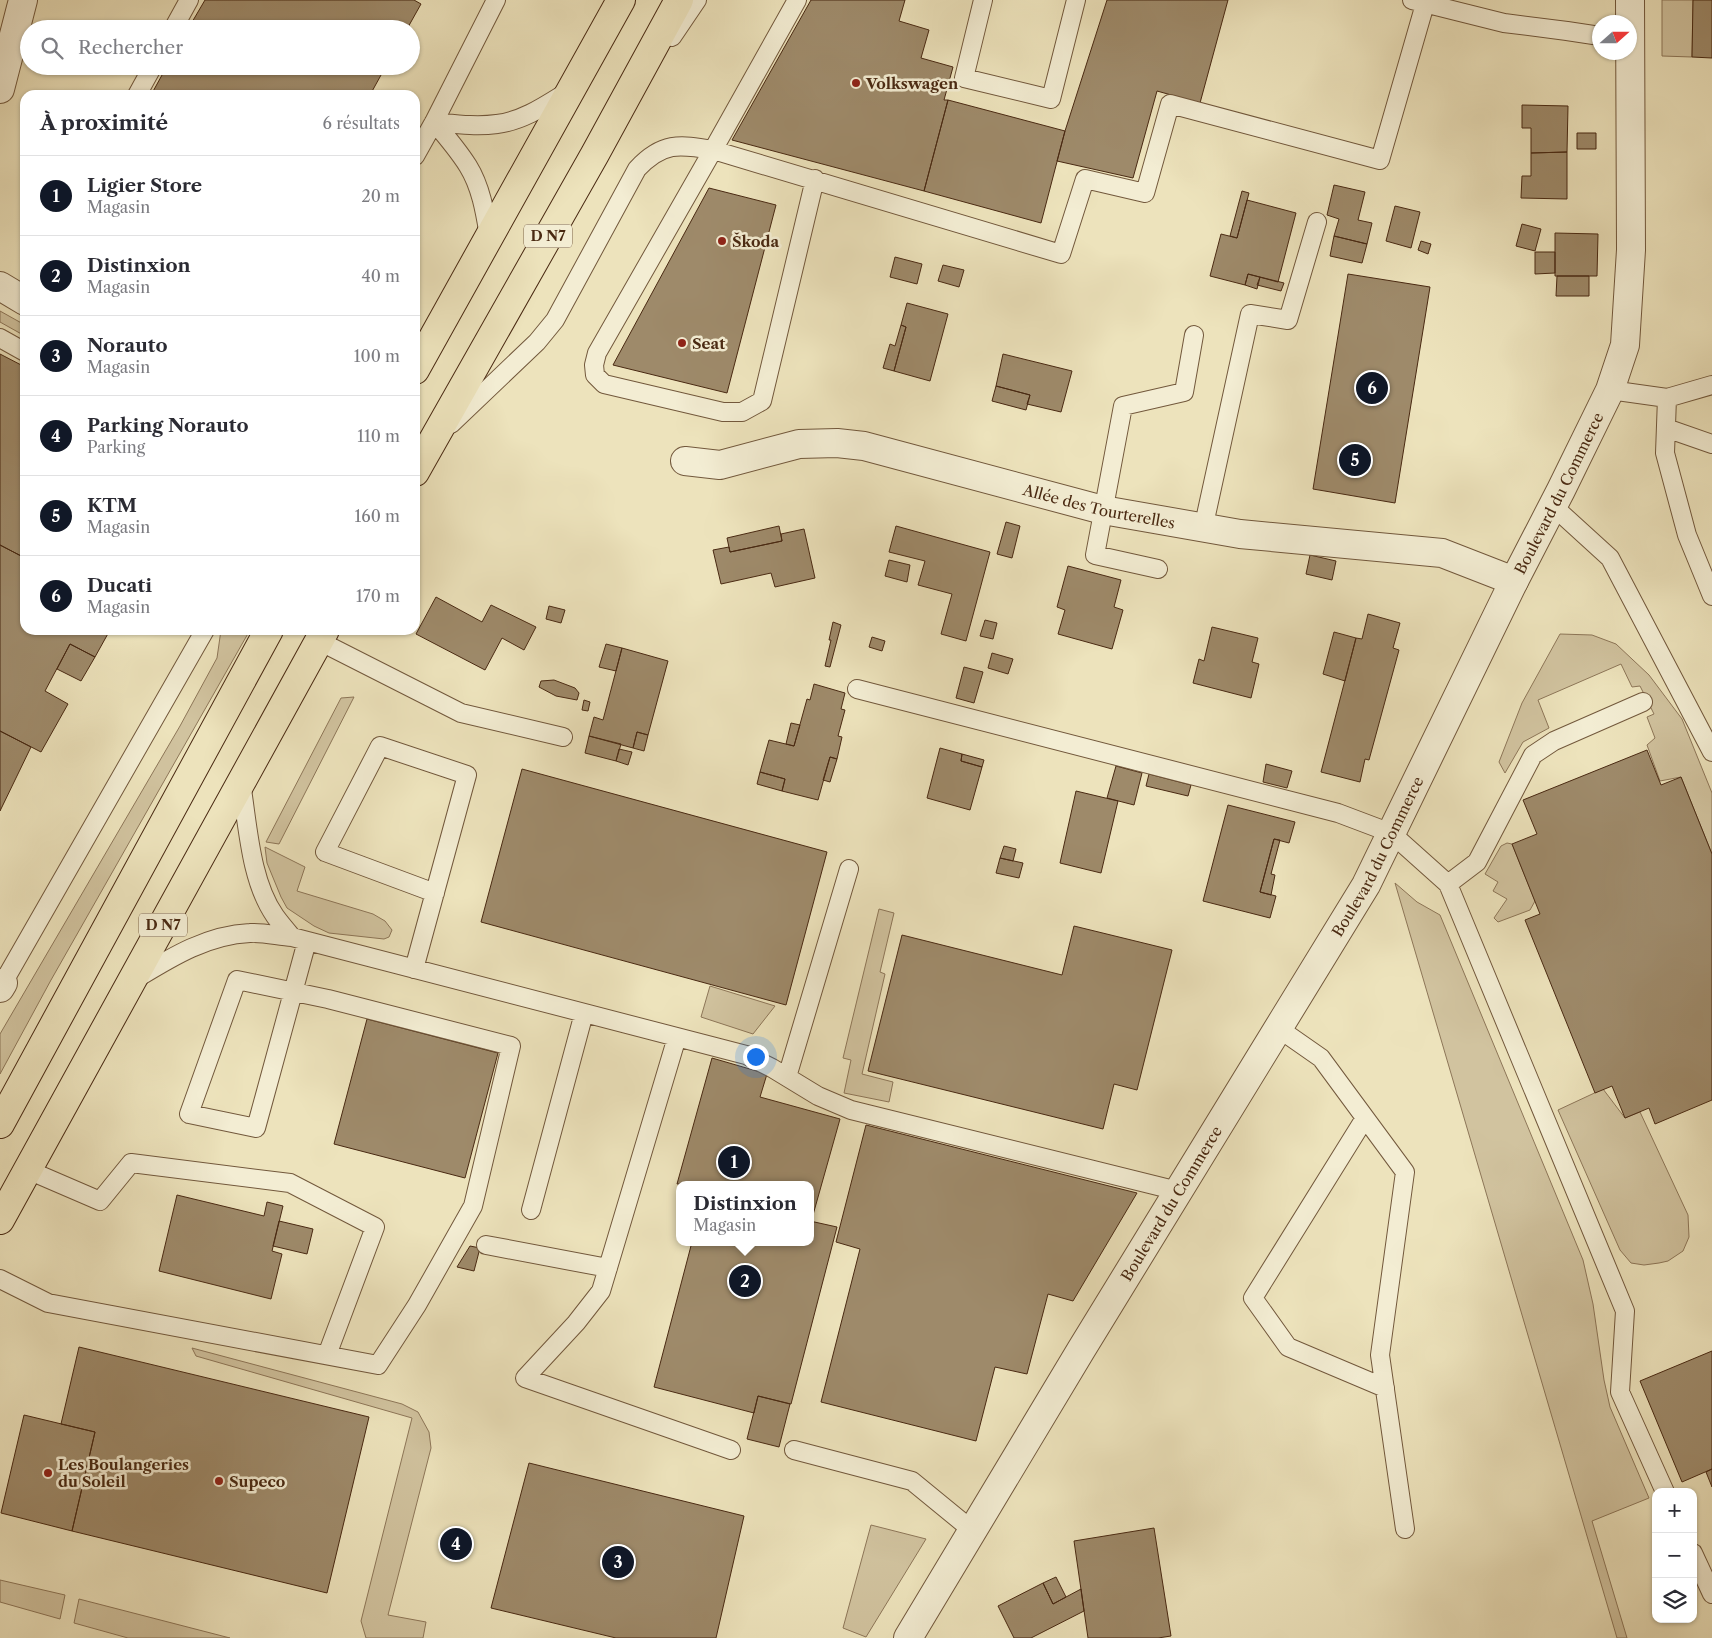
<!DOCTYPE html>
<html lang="fr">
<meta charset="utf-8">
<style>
:root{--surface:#fff;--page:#f7f7f7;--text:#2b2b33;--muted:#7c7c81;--line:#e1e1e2;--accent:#111827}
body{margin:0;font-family:"Libre Caslon Text",serif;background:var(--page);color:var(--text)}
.controls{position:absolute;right:15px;bottom:15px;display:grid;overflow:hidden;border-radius:10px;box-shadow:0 1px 4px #0004}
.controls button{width:45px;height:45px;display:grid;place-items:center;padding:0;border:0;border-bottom:1px solid var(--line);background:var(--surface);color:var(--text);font:25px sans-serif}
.compass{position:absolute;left:1592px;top:15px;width:45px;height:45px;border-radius:50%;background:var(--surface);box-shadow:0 1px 4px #0004;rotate:69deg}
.you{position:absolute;left:755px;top:1056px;width:18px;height:18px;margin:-12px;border:4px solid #fff;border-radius:50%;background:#1a73e8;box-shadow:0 0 0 8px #1a73e833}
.badge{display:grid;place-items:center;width:32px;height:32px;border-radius:50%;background:var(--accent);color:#fff;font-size:16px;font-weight:700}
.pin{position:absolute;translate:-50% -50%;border:2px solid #fff;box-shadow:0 1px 5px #0006}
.popup{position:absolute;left:676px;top:1181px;width:138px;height:65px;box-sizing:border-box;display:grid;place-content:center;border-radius:10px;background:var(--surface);filter:drop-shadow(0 1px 4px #0005);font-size:16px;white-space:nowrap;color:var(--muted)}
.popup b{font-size:19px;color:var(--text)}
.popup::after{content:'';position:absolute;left:50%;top:100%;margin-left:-10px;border:10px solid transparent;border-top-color:var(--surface)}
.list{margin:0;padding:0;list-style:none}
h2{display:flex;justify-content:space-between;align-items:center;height:65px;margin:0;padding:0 20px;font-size:21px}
h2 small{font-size:16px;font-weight:400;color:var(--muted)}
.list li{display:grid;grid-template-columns:32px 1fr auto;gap:15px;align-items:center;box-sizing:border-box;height:80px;padding:0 20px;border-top:1px solid var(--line)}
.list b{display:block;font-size:19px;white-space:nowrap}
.list p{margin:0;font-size:16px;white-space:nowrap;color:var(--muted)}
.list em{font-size:16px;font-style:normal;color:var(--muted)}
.icon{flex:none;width:28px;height:28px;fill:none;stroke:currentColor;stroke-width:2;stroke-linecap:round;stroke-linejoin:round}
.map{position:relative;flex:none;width:1712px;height:1638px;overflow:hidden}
.search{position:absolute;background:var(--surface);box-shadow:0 1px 4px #0004;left:20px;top:20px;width:400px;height:55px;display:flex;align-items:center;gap:12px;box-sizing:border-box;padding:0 18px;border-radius:28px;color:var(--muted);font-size:19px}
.panel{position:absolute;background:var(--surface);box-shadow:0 1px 4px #0004;left:20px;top:90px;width:400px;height:545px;border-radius:15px}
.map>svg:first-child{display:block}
.green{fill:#d1c39f;stroke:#8d7658}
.building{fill:#9e8a6a;stroke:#492912}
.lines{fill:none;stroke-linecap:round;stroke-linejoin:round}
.service-casing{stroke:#72583c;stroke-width:20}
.minor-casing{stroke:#72583c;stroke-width:30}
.primary-casing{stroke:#492912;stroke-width:30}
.service{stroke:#f3edd3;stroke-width:18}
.minor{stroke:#f3edd3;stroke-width:28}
.primary{stroke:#ede3bc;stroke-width:28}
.poi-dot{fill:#8f2418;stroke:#f3edd3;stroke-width:2}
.labels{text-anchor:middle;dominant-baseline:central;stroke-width:5;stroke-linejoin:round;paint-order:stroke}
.shield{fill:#f3edd3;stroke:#7c644c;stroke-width:1}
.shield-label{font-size:14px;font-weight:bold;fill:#492912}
.poi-label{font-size:15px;font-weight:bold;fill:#492912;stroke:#f3edd3;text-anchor:start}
.street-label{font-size:15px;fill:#492912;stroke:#f3edd3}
</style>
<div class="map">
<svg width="1712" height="1638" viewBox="0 0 1712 1638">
<rect width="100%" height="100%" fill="#ede3bc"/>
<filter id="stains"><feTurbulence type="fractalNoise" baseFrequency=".004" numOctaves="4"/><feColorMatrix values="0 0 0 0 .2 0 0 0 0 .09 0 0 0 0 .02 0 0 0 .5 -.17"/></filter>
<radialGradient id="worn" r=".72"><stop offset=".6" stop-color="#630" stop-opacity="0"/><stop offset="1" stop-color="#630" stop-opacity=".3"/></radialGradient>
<path class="green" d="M1662,0H1693L1692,57L1662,56Z
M0,311L25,325V336L0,322Z
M221,630H250L51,980L0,1074V1034L180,726L217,658Z
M1560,634L1592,635L1616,644L1649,675L1682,719L1712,793V854L1681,777L1660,781L1647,745L1655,738L1647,717L1654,714L1640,686L1632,687L1621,664L1538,700L1549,728L1523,742L1505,773L1499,762L1522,703Z
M354,697L279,844L266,842L341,698Z
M1507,843L1512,844L1535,901L1530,910L1498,922L1494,918L1507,899L1493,891L1498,882L1485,874L1501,846Z
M265,847L305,867L297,891L373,914L385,921L392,930L389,937L384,939L329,933L314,926L287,908L281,897L267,863Z
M1395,883L1417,902L1440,915L1583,1260L1593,1304L1604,1380L1610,1407L1649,1498L1592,1521L1627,1638H1617Z
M879,909L894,913L880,972L885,974L862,1074L893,1082L889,1102L844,1093L851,1060L843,1058Z
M710,986L775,1006L753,1034L701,1017Z
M1603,1089L1625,1118L1640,1112L1688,1215L1689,1237L1683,1251L1668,1261L1659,1263L1644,1265L1631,1263L1620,1250L1558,1110Z
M192,1348L402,1404L418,1412L429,1432L431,1448L388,1615L426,1622L423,1638H366L361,1621L412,1418L196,1356Z
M871,1525L926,1539L866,1637L843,1628Z
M0,1580L65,1595L60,1619L0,1602Z
M79,1599L230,1638H128L74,1623Z"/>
<path class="building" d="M205,0H414L421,4L407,29H188Z
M811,0H905L899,21L929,30L921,58L953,67L944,100H948L924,191L732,140Z
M1107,0H1228L1200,103L1157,91L1133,178L1057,161L1065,131Z
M1693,0H1712V58L1692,57Z
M167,66H386L370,95H151Z
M948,100L1065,131L1041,223L924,191Z
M1522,105L1568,106L1567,152L1531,153V128H1522Z
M1577,133H1596V149H1577Z
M1567,152V199L1521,198L1522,176H1531V153Z
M1334,185L1365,192L1358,220L1372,223L1367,244L1334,236L1339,219L1327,215Z
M709,188L776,205L727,393L613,365Z
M1242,191L1249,193L1237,238L1230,236Z
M1247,200L1296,213L1278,282L1248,274L1245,285L1210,276L1221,234L1237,238Z
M1395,206L1420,212L1411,248L1386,241Z
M1522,224L1541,229L1535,251L1516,246Z
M1555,233L1598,234L1597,276H1555Z
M1334,236L1367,244L1362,263L1330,256Z
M1421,241L1431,244L1428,254L1418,250Z
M1535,252H1555V273L1535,274Z
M895,257L922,264L917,284L890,277Z
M943,265L964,270L959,287L938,281Z
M1248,274L1260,277L1257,289L1245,285Z
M1348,274L1430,287L1395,503L1313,489Z
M1557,276H1589V296H1556Z
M1260,277L1284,283L1281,291L1257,285Z
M907,303L948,314L930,381L894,371L906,327L901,325Z
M901,325L906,327L894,371L883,368L890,344L895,346Z
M0,354L25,367V558L0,545Z
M1003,354L1072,371L1061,412L1027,404L1030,395L996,386Z
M996,386L1030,395L1026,410L992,401Z
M1006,522L1020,526L1012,558L997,554Z
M779,526L782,541L730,552L727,538Z
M896,526L990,552L966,641L941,634L952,594L918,585L925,561L889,552Z
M804,529L815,578L775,587L771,573L721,584L713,550L729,547L730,552L782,541L781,534Z
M0,545L25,558V630H110L95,657L70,644L45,691L68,704L41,752L0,731Z
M1310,555L1336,561L1332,580L1306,574Z
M889,560L910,565L907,582L885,576Z
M1068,566L1121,580L1114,607L1123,610L1112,649L1058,634L1065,610L1057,607Z
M436,597L482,622L491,605L536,627L524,650L502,638L485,670L416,634Z
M549,606L565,610L561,623L546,619Z
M1368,614L1400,623L1393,648L1399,650L1369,760L1365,759L1360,782L1321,772L1356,638L1362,639Z
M985,620L997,623L993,639L980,636Z
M833,622L841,625L830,667L825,666L831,640H829Z
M1212,627L1258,638L1252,662L1259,664L1251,698L1193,683L1199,659L1204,661Z
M1334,632L1356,638L1345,681L1323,674Z
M872,637L885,641L882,651L869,647Z
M70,644L95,657L81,681L57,669Z
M606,644L622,648L616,671L599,667Z
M622,648L668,661L648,735L637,732L633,748L589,736L594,717L603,720Z
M992,653L1013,659L1008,674L988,668Z
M964,667L983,672L974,703L956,698Z
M554,680L575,688L579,693L577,700L556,696L539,687L541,681Z
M814,684L845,693L841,709L845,710L838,736L842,737L837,759L830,757L818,800L782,791L785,779L760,772L769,740L794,746L807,699L810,700Z
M584,700L590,702L588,711L582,710Z
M791,723L800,725L794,746L786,744Z
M0,731L31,747L0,811Z
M637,732L648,735L644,751L633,748Z
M589,736L621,744L616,761L585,753Z
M940,748L962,754L961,761L982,767L970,810L927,798Z
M619,749L632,752L628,765L616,761Z
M1647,750L1661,785L1681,777L1712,854V1100L1655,1124L1649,1108L1625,1118L1612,1086L1595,1093L1525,920L1540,914L1512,844L1537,834L1523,800Z
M962,754L984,760L982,767L961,761Z
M830,757L837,759L830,782L823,780Z
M1266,764L1292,771L1287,788L1263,782Z
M1116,766L1142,773L1134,805L1107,798Z
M522,769L827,852L786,1005L481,922Z
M760,772L785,779L782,791L757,784Z
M1149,774L1191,785L1188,796L1146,786Z
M1076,791L1118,801L1101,873L1060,863Z
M1228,805L1295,822L1289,843L1274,839L1260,892L1276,896L1270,918L1203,901Z
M1274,839L1280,840L1271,874L1275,875L1271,895L1260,892Z
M1004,846L1016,849L1013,861L1000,858Z
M1000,858L1023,863L1019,878L996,873Z
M1074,926L1172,950L1137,1090L1114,1084L1103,1129L868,1071L902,935L1062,975Z
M367,1019L498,1053L465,1178L334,1144Z
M712,1058L767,1074L760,1097L840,1119L811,1222L810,1221V1185L677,1184Z
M866,1125L1137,1193L1073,1301L1048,1294L1027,1374L995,1367L976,1441L821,1402L860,1249L836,1242Z
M177,1195L264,1216L267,1202L283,1206L272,1251L282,1254L271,1299L159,1271Z
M279,1221L313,1229L307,1254L273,1246Z
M810,1221L837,1227L791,1404L758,1396L754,1413L654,1387L692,1242H810Z
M470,1246L480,1248L474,1271L457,1267Z
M79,1347L369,1417L327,1593L72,1531L95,1432L61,1424Z
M1712,1351V1469L1682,1482L1640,1381Z
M758,1396L790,1404L779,1447L747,1439Z
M24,1415L95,1432L72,1531L1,1513Z
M529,1463L744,1516L716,1638H616L491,1608Z
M1712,1469V1487L1706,1472Z
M1154,1528L1171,1636L1158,1638H1088L1074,1541Z
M1056,1577L1066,1597L1053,1604L1043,1583Z
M1043,1583L1053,1604L1081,1589L1084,1611L1031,1638H1014L998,1606Z"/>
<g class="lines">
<defs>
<path id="service" d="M983,0L964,78L1051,99L1076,0
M1412,0L1504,23L1567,31L1600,36
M173,29L189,0
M672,37L697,0
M137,95L153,66
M415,156L434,122L496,0
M815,179L762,401L742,412H723L604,384L595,375L594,365L597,353L713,150L1061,254L1085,179L1145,193L1170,104L1380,160L1425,4
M489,236C485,212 481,187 468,166C458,150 446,136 434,122C455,124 476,127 497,124C523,121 546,105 567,92
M0,338L25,352
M1610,390L1667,398L1712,385
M1667,398L1665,453L1687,535L1712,596
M451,424L537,342L555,320L637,169C662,142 679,144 713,150L797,0
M1666,428L1712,444
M1553,506L1610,558L1712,752
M1203,529L1250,314L1288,320L1317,222
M1158,569L1095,555L1123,406L1184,392L1194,335
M319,641L461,713L563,737
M857,689L1338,813L1391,833L1448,884L1625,1311L1620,1392L1665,1492
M241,783C248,825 250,880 275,916C280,923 286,930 292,937
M1448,884L1477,862L1533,755L1554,741L1643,702
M414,969L467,775L380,746L325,852L435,893
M134,980C170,958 206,935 250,933C263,932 278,936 292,937L746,1055L772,1068L818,1096L851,1110L1178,1191
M3,983L205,630
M1278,1028L1321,1058L1405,1172L1380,1355L1405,1529
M677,1037L601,1291L576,1323L525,1378L731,1450
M787,1077L849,869
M1365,1118L1253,1298L1288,1347L1385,1388
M28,1170L100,1201L131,1163L290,1183L375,1227L327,1355
M531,1210L584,1013
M486,1245L608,1268
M0,1279L48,1303L378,1365L417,1305L473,1206L511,1046L328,999L237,980L189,1114L256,1128L307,941
M794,1450L912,1481L973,1531
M1693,1553L1712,1594"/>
<g id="minor">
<path d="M0,89L23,0"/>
<path d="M0,286L25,301"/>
<path id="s1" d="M685,461L720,465L799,444L837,443L864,446L1103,510L1240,534L1442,553L1514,581"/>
<path d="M0,988L3,983"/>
<path id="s2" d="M908,1638L1081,1350L1366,885L1514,581L1561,490L1610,390L1625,345L1631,250L1630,0"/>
</g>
<path id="primary" d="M415,370L621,0
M415,472L595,154L679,0
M0,1124L269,630
M0,1220L325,630"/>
</defs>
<use href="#service" class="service-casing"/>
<use href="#minor" class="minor-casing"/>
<use href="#primary" class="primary-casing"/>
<use href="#service" class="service"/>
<use href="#minor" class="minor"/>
<use href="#primary" class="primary"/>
</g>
<g class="poi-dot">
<circle cx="856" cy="83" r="5"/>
<circle cx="722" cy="241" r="5"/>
<circle cx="682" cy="343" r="5"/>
<circle cx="48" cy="1473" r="5"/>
<circle cx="219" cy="1481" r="5"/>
</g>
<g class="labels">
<g class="shield">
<rect x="524" y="224.5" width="48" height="23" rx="4"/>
<rect x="139" y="913.5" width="48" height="23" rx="4"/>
</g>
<g class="shield-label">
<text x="548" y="236">D N7</text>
<text x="163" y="925">D N7</text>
</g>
<g class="poi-label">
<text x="866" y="83">Volkswagen</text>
<text x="732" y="241">Škoda</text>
<text x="692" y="343">Seat</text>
<text x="58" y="1464">Les Boulangeries<tspan x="58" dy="17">du Soleil</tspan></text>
<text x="229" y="1481">Supeco</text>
</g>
<g class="street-label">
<text stroke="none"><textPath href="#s2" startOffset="1318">Boulevard du Commerce</textPath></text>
<text stroke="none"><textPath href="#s1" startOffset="425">Allée des Tourterelles</textPath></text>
<text stroke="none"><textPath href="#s2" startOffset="912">Boulevard du Commerce</textPath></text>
<text stroke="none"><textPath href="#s2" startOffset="508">Boulevard du Commerce</textPath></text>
</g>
</g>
<rect width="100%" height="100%" filter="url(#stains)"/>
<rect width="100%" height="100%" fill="url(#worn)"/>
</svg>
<div class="controls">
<button>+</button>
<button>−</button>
<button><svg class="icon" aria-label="layers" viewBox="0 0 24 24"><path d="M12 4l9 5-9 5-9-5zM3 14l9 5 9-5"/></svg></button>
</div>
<svg class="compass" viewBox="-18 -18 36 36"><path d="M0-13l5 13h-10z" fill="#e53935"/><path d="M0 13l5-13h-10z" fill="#7c7c81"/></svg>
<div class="you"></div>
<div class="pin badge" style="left:734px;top:1162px">1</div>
<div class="pin badge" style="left:745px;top:1281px">2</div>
<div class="popup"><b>Distinxion</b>Magasin</div>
<div class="pin badge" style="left:618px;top:1562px">3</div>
<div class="pin badge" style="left:456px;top:1544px">4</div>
<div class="pin badge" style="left:1355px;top:460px">5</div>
<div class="pin badge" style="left:1372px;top:388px">6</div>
<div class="search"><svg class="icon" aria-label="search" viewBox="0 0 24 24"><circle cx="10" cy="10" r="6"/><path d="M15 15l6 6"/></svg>Rechercher</div>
<section class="panel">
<h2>À proximité<small>6 résultats</small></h2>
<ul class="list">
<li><span class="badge">1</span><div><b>Ligier Store</b><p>Magasin</p></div><em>20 m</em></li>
<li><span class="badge">2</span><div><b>Distinxion</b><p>Magasin</p></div><em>40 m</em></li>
<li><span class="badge">3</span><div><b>Norauto</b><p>Magasin</p></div><em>100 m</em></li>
<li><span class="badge">4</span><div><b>Parking Norauto</b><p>Parking</p></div><em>110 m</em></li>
<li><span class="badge">5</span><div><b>KTM</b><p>Magasin</p></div><em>160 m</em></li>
<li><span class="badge">6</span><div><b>Ducati</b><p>Magasin</p></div><em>170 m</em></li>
</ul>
</section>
</div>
